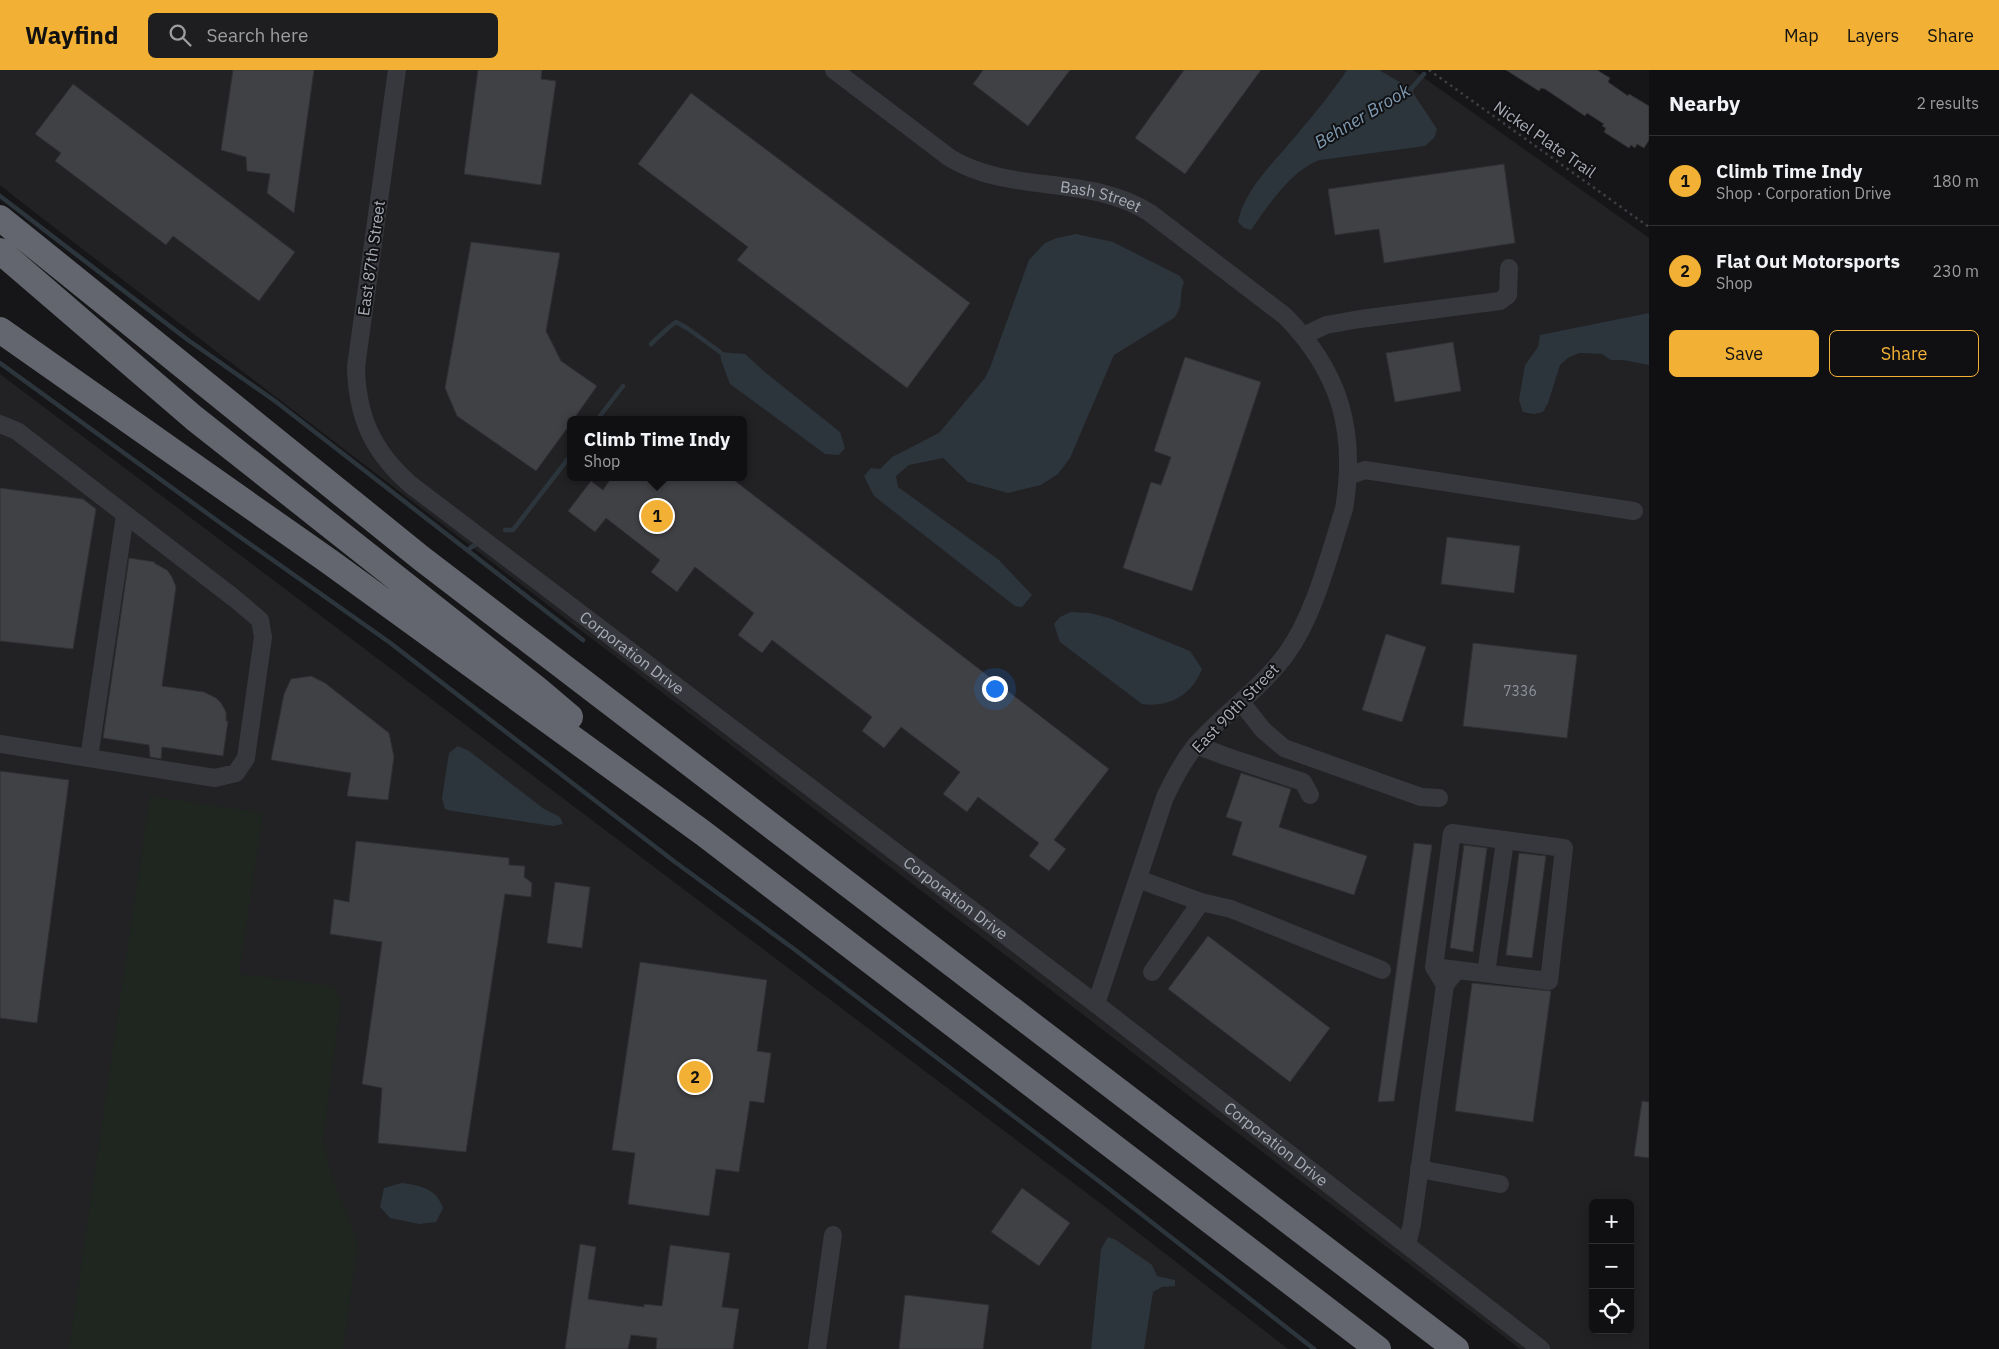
<!DOCTYPE html>
<meta charset="utf-8">
<style>
:root{--surface:#101012;--page:#1e1e20;--text:#f1f3f6;--muted:#9c9d9f;--line:#303032;--accent:#f2b134}
body{margin:0;font-family:"IBM Plex Sans",sans-serif;background:var(--page);color:var(--text)}
.controls{position:absolute;right:15px;bottom:15px;display:grid;overflow:hidden;border-radius:8px;box-shadow:0 2px 12px #0003}
.controls button{width:45px;height:45px;display:grid;place-items:center;padding:0;border:0;border-bottom:1px solid var(--line);background:var(--surface);color:var(--text);font:25px sans-serif}
.you{position:absolute;left:994px;top:618px;width:18px;height:18px;margin:-12px;border:4px solid #fff;border-radius:50%;background:#1a73e8;box-shadow:0 0 0 8px #1a73e833}
.badge{display:grid;place-items:center;width:32px;height:32px;border-radius:50%;background:var(--accent);color:#111;font-size:16px;font-weight:700}
.pin{position:absolute;translate:-50% -50%;border:2px solid #fff;box-shadow:0 1px 5px #0006}
.popup{position:absolute;left:567px;top:346px;width:180px;height:65px;box-sizing:border-box;display:grid;place-content:center;border-radius:8px;background:var(--surface);filter:drop-shadow(0 1px 4px #0005);font-size:16px;white-space:nowrap;color:var(--muted)}
.popup b{font-size:19px;color:var(--text)}
.popup::after{content:'';position:absolute;left:50%;top:100%;margin-left:-10px;border:10px solid transparent;border-top-color:var(--surface)}
.list{margin:0;padding:0;list-style:none}
h2{display:flex;justify-content:space-between;align-items:center;height:65px;margin:0;padding:0 20px;font-size:21px}
h2 small{font-size:16px;font-weight:400;color:var(--muted)}
.list li{display:grid;grid-template-columns:32px 1fr auto;gap:15px;align-items:center;box-sizing:border-box;height:90px;padding:0 20px;border-top:1px solid var(--line)}
.list b{display:block;font-size:19px;white-space:nowrap}
.list p{margin:0;font-size:16px;white-space:nowrap;color:var(--muted)}
.list em{font-size:16px;font-style:normal;color:var(--muted)}
.actions{display:flex;gap:10px;padding:15px 20px}
.actions a{flex:1;padding:11px 0;border:1px solid var(--accent);border-radius:8px;text-align:center;font-size:18px;color:var(--accent)}
.actions .main{background:var(--accent);color:#111}
.icon{flex:none;width:28px;height:28px;fill:none;stroke:currentColor;stroke-width:2;stroke-linecap:round;stroke-linejoin:round}
.map{position:relative;flex:none;width:1649px;height:1279px;overflow:hidden}
header{display:flex;align-items:center;gap:30px;box-sizing:border-box;height:70px;padding:0 25px;background:var(--accent);color:#111}
header strong{font-size:24px}
nav{display:flex;gap:28px;margin-inline-start:auto;font-size:18px}
.search{width:350px;height:45px;background:var(--page);display:flex;align-items:center;gap:12px;box-sizing:border-box;padding:0 18px;border-radius:8px;color:var(--muted);font-size:19px}
main{display:flex}
aside{flex:1;background:var(--surface)}
.map>svg:first-child{display:block}
.built{fill:#222225;fill-rule:evenodd}
.green{fill:#1e261f}
.water{fill:#2c353c}
.lines{fill:none;stroke-linecap:round;stroke-linejoin:round}
.stream{stroke:#2c353c;stroke-width:4.5}
.building{fill:#404145;stroke:#303034}
.path{stroke:#3d3f44;stroke-width:2.5;stroke-dasharray:2.5 4;stroke-linecap:butt}
.minor{stroke:#37383d;stroke-width:18}
.highway{stroke:#63666e;stroke-width:26}
.labels{text-anchor:middle;dominant-baseline:central;stroke-width:4;stroke-linejoin:round;paint-order:stroke}
.number-label{font-size:14px;fill:#8e929b}
.street-label{font-size:16px;fill:#a8adb8;stroke:#111113}
.water-label{font-size:18px;font-style:italic;fill:#7f9bb3;stroke:#111113}
</style>
<header>
<strong>Wayfind</strong>
<div class="search"><svg class="icon" aria-label="search" viewBox="0 0 24 24"><circle cx="10" cy="10" r="6"/><path d="M15 15l6 6"/></svg>Search here</div>
<nav><a>Map</a><a>Layers</a><a>Share</a></nav>
</header>
<main>
<div class="map">
<svg width="1649" height="1279" viewBox="0 0 1649 1279">
<rect width="100%" height="100%" fill="#161618"/>
<path class="built" d="M0,0H1413L1649,168V1279H1520L29,138L0,115ZM571,350H743V407H571ZM1593,1133H1630V1260H1593Z
M0,304L1104,1136L1288,1279H0Z"/>
<path class="green" d="M150,726L263,743L239,904L321,914L335,919L341,930L323,1071L334,1114L358,1172L343,1279H69Z"/>
<path class="water" d="M1347,0H1379L1408,17L1414,16L1413,23L1437,59L1434,68L1425,76L1320,90C1292,99 1268,136 1251,160L1244,158L1238,152C1244,120 1275,91 1295,67C1313,45 1332,23 1347,0Z
M1076,164L1113,172L1180,206L1184,212C1178,227 1185,234 1174,248L1114,285L1070,388L1058,404L1041,415L1008,423L968,412L943,388L909,395L896,406L898,417L999,490L1032,525L1022,537L1015,536L874,426L864,406L871,398L880,399L892,387L939,363L985,308L991,295L1029,190L1045,173L1057,168Z
M1649,243V295L1623,290H1611L1602,284L1580,283L1569,287L1560,295L1548,333L1543,342L1534,344L1523,342L1519,330L1525,295L1538,277L1540,265Z
M720,282L745,284L766,303L840,362L845,378L839,385L825,384L730,314L721,290Z
M1071,542L1090,543L1109,548L1190,581L1202,599C1192,625 1169,638 1142,634L1060,572L1054,554L1060,547Z
M458,676L469,681L544,739L560,747L563,754L553,756L452,741L445,739L442,728L449,683Z
M402,1113C421,1116 436,1118 443,1138L436,1152L420,1154L390,1148L380,1137L384,1118Z
M1108,1167L1116,1170L1152,1195L1157,1206L1175,1210V1216L1162,1217L1153,1222L1144,1279H1091L1101,1179Z"/>
<g class="lines">
<path class="stream" d="M1410,20L1424,4
M0,126L188,270L275,331L583,570
M651,274L668,258L676,252L687,258L720,282
M0,293L226,457L389,572L675,792L794,879L1104,1115L1314,1279
M597,350L623,316
M505,460H513L571,385
M467,480L475,475"/>
</g>
<path class="building" d="M233,0H314L294,143L267,123L270,104L247,101L246,87L221,80Z
M478,0H542L541,9L556,11L541,115L464,104Z
M983,0H1070L1028,56L973,14Z
M1184,0H1261L1185,104L1135,68Z
M1506,0H1597L1610,8L1608,12L1628,26L1629,24L1649,36V70L1644,78L1637,74L1635,78L1631,75L1629,78L1604,62L1606,58L1602,56L1604,54L1587,43L1585,46L1545,19L1541,18L1539,21Z
M73,14L295,182L259,231L173,166L166,175L55,91L61,83L35,64Z
M691,23L970,233L907,318L737,190L748,177L638,94Z
M1504,94L1515,173L1384,193L1379,159L1335,165L1328,119Z
M471,172L560,183L546,261L561,291L597,316L573,350H571V353L536,401L457,346L445,318Z
M1453,272L1461,321L1395,332L1386,283Z
M1185,287L1261,312L1192,521L1123,498L1151,412L1161,415L1171,387L1154,381Z
M612,407H730L1109,699L1054,770L1066,779L1049,801L1029,786L1039,773L978,727L967,742L943,724L960,702L901,657L884,678L862,661L872,647L772,570L762,583L738,565L754,543L695,497L677,522L651,502L660,490L606,448L595,462L568,441L591,411L603,420Z
M0,418L83,429L96,439L73,579L0,571Z
M1447,467L1520,476L1514,523L1441,514Z
M129,488L155,492L154,493L167,500L172,507L176,517L162,616L204,622L216,628L221,633L226,642V651H228L223,686L162,677L161,689L150,687L149,675L103,668Z
M1386,564L1426,577L1402,652L1362,640Z
M1473,573L1577,585L1567,668L1463,656Z
M311,606L325,613L389,663L394,687L388,730L347,726L351,703L271,690L284,624L291,609Z
M0,701L69,710L37,953L0,948Z
M1241,703L1291,719L1279,757L1367,786L1354,825L1232,785L1242,752L1226,747Z
M356,771L509,788V795L525,796L524,807L532,813L531,827L505,824L466,1082L378,1073L382,1018L362,1014L382,872L330,864L334,829L349,832Z
M1414,773L1432,775L1394,1031L1378,1032Z
M1464,775L1487,778L1473,882L1450,878Z
M1519,783L1546,786L1532,888L1506,885Z
M555,812L590,817L582,878L547,873Z
M1208,866L1330,958L1290,1012L1168,919Z
M640,892L767,910L757,981L771,983L764,1033L750,1031L739,1102L716,1099L709,1146L628,1134L635,1083L612,1080Z
M1472,913L1551,921L1533,1052L1455,1041Z
M1642,1031L1649,1032V1088L1634,1086Z
M1022,1118L1070,1153L1039,1196L991,1162Z
M580,1174L596,1177L588,1229L644,1237V1234L662,1236L670,1175L730,1183L722,1237L739,1239L733,1279H656L657,1268L631,1265L628,1279H565Z
M905,1225L989,1235L983,1279H899Z"/>
<g class="lines">
<path class="path" d="M1429,0L1649,157"/>
<g class="minor">
<path id="s1" d="M397,0L356,297C357,347 373,382 411,415L1096,934L1541,1279"/>
<path id="s2" d="M834,0L950,88C1011,125 1090,104 1150,143L1285,246C1340,302 1357,361 1344,439C1329,485 1315,544 1287,583C1261,619 1224,643 1196,675C1183,691 1174,709 1165,727L1096,934"/>
<path d="M1303,266L1326,255L1360,249L1500,231L1508,225L1509,198"/>
<path d="M0,354L17,361L234,528L260,550L263,567L246,688L236,703L215,708L0,674"/>
<path d="M1348,406L1365,400L1634,441"/>
<path d="M1241,632L1263,660L1284,678L1421,727L1439,728"/>
<path d="M1196,675L1225,686L1303,712L1310,725"/>
<path d="M89,688L125,445"/>
<path d="M1138,809L1201,832L1152,902"/>
<path d="M1201,832L1231,839L1382,900"/>
<path d="M1434,897L1452,763L1564,778L1549,911L1457,900"/>
<path d="M1486,903L1505,771"/>
<path d="M1419,1099L1500,1114"/>
<path d="M1407,1175L1412,1154L1445,915L1434,897L1457,900L1445,915"/>
<path d="M817,1279L833,1165"/>
</g>
<path class="highway" d="M0,148L421,488L1456,1279
M0,181L194,348L537,619L570,647
M0,260L330,492L703,763L1378,1279"/>
</g>
<g class="labels">
<g class="number-label">
<text x="1520" y="621">7336</text>
</g>
<g class="street-label">
<text transform="translate(1545 69) rotate(35)">Nickel Plate Trail</text>
<text stroke="none"><textPath href="#s2" startOffset="302">Bash Street</textPath></text>
<text transform="translate(371 188) rotate(-82)">East 87th Street</text>
<text stroke="none"><textPath href="#s1" startOffset="712">Corporation Drive</textPath></text>
<text transform="translate(1235 638) rotate(-46)">East 90th Street</text>
<text stroke="none"><textPath href="#s1" startOffset="1118">Corporation Drive</textPath></text>
<text stroke="none"><textPath href="#s1" startOffset="1522">Corporation Drive</textPath></text>
</g>
<g class="water-label">
<text transform="translate(1362 46) rotate(-31)">Behner Brook</text>
</g>
</g>
</svg>
<div class="controls">
<button>+</button>
<button>−</button>
<button><svg class="icon" aria-label="locate" viewBox="0 0 24 24"><circle cx="12" cy="12" r="6"/><path d="M12 2v4M12 18v4M2 12h4M18 12h4"/></svg></button>
</div>
<div class="you"></div>
<div class="pin badge" style="left:657px;top:446px">1</div>
<div class="popup"><b>Climb Time Indy</b>Shop</div>
<div class="pin badge" style="left:695px;top:1007px">2</div>
</div>
<aside>
<h2>Nearby<small>2 results</small></h2>
<ul class="list">
<li><span class="badge">1</span><div><b>Climb Time Indy</b><p>Shop · Corporation Drive</p></div><em>180 m</em></li>
<li><span class="badge">2</span><div><b>Flat Out Motorsports</b><p>Shop</p></div><em>230 m</em></li>
</ul>
<div class="actions"><a class="main">Save</a><a>Share</a></div>
</aside>
</main>
